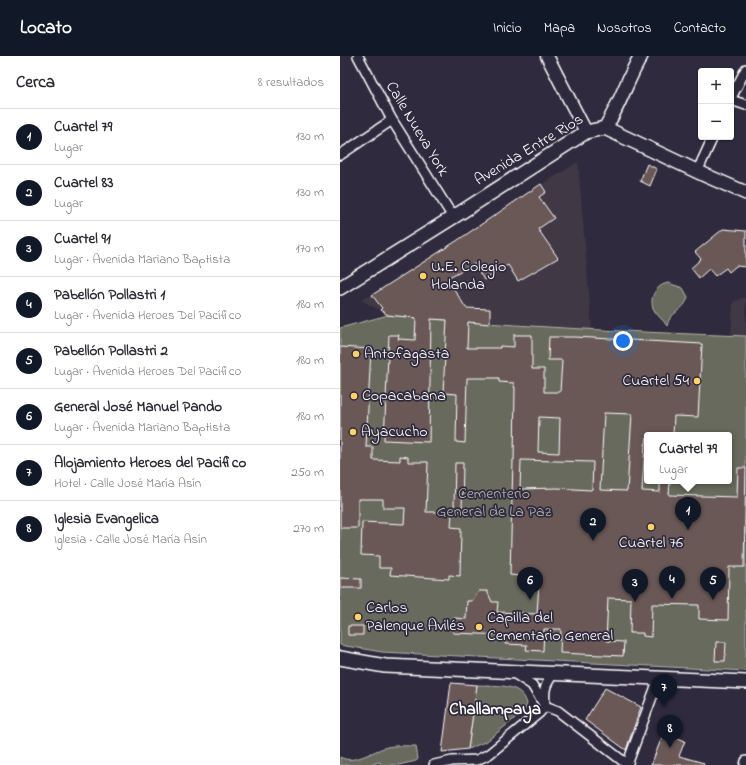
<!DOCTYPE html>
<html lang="es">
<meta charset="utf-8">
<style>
:root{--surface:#fff;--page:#f2f2f3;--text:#2b2b33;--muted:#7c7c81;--line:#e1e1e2;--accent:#111827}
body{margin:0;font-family:"Indie Flower",sans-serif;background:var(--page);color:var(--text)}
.controls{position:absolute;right:12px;top:12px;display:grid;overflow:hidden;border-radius:4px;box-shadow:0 1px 3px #0004}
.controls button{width:36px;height:36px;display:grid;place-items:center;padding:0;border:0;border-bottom:1px solid var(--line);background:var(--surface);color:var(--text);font:20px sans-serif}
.you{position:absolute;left:283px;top:285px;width:14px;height:14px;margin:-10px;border:3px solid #fff;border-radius:50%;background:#1a73e8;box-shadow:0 0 0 6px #1a73e833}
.badge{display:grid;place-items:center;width:26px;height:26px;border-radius:50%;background:var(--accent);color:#fff;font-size:13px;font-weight:700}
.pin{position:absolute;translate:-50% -33px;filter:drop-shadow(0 1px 2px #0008)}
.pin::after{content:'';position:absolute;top:21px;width:14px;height:12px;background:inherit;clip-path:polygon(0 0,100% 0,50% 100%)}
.popup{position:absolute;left:304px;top:376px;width:88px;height:52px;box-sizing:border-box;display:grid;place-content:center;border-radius:4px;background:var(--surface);filter:drop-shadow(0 1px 3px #0005);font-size:13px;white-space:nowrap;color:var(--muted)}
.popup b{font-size:15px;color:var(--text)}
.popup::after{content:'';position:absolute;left:50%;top:100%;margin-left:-8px;border:8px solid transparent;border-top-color:var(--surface)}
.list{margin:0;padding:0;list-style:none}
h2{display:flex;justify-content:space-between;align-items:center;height:52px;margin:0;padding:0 16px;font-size:17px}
h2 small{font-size:13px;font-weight:400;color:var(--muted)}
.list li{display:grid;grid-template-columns:26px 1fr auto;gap:12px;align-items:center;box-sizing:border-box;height:56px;padding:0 16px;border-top:1px solid var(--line)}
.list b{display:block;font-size:15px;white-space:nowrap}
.list p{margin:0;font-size:13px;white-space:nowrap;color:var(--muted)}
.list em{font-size:13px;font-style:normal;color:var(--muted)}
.map{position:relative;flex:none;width:406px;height:709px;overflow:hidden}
header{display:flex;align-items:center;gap:24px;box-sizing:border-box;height:56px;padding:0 20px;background:var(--accent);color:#fff}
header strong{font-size:19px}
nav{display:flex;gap:22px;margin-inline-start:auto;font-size:14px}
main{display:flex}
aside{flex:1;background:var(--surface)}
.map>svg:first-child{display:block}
.built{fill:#403845}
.green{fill:#686b5d;stroke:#b4b5ae;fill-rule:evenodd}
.building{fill:#695957;stroke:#fff;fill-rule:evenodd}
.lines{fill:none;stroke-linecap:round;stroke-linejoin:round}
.minor-casing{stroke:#fff;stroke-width:12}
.tertiary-casing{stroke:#fff;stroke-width:15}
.secondary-casing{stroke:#fff;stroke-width:16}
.minor{stroke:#2f2a3d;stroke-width:9}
.tertiary{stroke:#2f2a3d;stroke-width:12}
.secondary{stroke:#2f2a3d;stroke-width:13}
.poi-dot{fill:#ffd166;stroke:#2f2a3d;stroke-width:1.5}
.labels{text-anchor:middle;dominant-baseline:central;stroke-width:3.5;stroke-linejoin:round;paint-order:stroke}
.street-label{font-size:16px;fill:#fff;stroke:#2f2a3d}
.poi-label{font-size:16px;fill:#fff;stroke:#2f2a3d;text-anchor:start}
.park-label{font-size:16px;fill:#b4b5ae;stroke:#2f2a3d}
.neighbourhood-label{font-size:17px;font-weight:bold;fill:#fff;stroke:#2f2a3d}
</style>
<header>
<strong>Locato</strong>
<nav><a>Inicio</a><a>Mapa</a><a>Nosotros</a><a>Contacto</a></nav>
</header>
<main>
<aside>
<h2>Cerca<small>8 resultados</small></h2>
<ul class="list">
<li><span class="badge">1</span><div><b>Cuartel 79</b><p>Lugar</p></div><em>130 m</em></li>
<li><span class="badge">2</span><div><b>Cuartel 83</b><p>Lugar</p></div><em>130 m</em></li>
<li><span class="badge">3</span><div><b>Cuartel 91</b><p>Lugar · Avenida Mariano Baptista</p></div><em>170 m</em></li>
<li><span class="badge">4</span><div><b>Pabellón Pollastri 1</b><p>Lugar · Avenida Heroes Del Pacífico</p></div><em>180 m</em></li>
<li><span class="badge">5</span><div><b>Pabellón Pollastri 2</b><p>Lugar · Avenida Heroes Del Pacífico</p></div><em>180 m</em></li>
<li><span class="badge">6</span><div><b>General José Manuel Pando</b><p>Lugar · Avenida Mariano Baptista</p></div><em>180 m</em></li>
<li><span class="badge">7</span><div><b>Alojamiento Heroes del Pacifico</b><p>Hotel · Calle José María Asín</p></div><em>250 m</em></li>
<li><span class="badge">8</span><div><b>Iglesia Evangelica</b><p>Iglesia · Calle José María Asín</p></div><em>270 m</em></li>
</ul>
</aside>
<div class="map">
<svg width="406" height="709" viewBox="0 0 406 709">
<rect width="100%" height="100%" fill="#2f2a3d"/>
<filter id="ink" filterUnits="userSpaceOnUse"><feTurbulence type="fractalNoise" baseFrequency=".025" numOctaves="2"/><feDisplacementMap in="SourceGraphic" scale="8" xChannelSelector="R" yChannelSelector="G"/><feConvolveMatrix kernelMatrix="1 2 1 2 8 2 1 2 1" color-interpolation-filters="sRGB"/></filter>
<g filter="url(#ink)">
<path class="built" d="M238,106L252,274L48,259L21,244L32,239L118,184L201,129Z
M402,242H406V280H391L393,246Z"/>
<path class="green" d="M328,227L343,232L348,241C345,255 329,256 327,270C323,263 316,259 313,252C309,240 317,229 328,227Z
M48,259C167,270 286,276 406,280V615L42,596L0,589V272ZM307,379H389V425H307Z
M137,629C154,630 182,626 187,648L184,655L147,685L128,693Z
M76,690L78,703L76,705L59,709H41L40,706L28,709H0V701C14,709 32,695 47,691C55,689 67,690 76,690Z"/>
<path class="building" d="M307,108L317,113L310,130L300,125Z
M201,128L206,136L199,141L214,162L198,173L218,202L178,225L168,209L144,224L134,208L107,222L126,252L150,253V268L128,266L127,292H160V290L174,291V279H192V313H204V336H220L222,304H208L209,281H235L362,288L358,361L334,360L333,379H307L306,388H305L302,435L320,436V425H330L329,439L397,441L398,412H406L404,511H389L388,564L359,563V549L312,548L311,581L303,580V577H290L291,543L268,542L266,585L284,586L283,600L220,597L221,573H204L203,595L186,594L187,589L165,588L166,579L113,577L114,562L126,563L127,545H132L139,535H147L152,546H158L157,556L197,558L199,527H181V520L170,519L173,404H174L175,331H174V327L159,326V322H127L125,387L116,386L117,338L103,337L107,264L91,263L89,386L44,384L49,279H59L58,283L75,284L76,262L48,259L40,254L42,252L32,239L118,184ZM264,357L292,358L287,435L260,434ZM199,361L220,362L219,397L198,396ZM181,404L253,406L252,433L251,434L217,432L180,433Z
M383,173L406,175V211L396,210L389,216L386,212L375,220L369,213L359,222L351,212L361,203L355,196Z
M0,291L31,293L26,391H33V404L60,405V400L68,401V406H88L86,456H112L111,471L121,472L120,520L109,519V523L50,519L51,512H39V500L21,499L22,466L64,468L65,452H43V443H18V472H0Z
M115,407H123L122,454H114Z
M0,522L21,523V532H0Z
M8,570H23V579H8Z
M376,586H386L385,605H375Z
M111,627L137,629L128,693L102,696Z
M265,632L301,651L286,694L245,664Z
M324,676L345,685L339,700L364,707L363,709H311Z"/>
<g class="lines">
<defs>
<path id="minor" d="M18,0L52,64L113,161
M391,42L406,13
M391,44L406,49
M0,99L52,64
M357,116L373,81
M172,616L192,629L205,650L218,655L288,709
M94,709L112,705L137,704L149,698L199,657L205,650C204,635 204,630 213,618
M287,709L319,622
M405,709L406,705"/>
<path id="tertiary" d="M207,0L246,76"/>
<path id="secondary" d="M265,72C280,49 287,23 301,0
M0,232L123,155L246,76L265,72L367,120L406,137
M0,602L45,610L406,626"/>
</defs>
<use href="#minor" class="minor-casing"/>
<use href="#tertiary" class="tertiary-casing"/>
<use href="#secondary" class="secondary-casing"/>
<use href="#minor" class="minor"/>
<use href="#tertiary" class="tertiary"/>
<use href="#secondary" class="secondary"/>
</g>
</g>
<g class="poi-dot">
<circle cx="83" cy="220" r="4"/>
<circle cx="16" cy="298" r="4"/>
<circle cx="357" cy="325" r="4"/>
<circle cx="14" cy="340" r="4"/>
<circle cx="13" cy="376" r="4"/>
<circle cx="311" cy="471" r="4"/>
<circle cx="18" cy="561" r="4"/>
<circle cx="139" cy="571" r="4"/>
</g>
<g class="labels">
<g class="street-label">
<text transform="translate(77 73) rotate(59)">Calle Nueva York</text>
<text transform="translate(189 94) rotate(-31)">Avenida Entre Rios</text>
</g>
<g class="poi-label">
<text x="91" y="211">U.E. Colegio<tspan x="91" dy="18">Holanda</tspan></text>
<text x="24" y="298">Antofagasta</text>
<text x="349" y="325" text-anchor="end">Cuartel 54</text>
<text x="22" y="340">Copacabana</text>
<text x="21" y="376">Ayacucho</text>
<text x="311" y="487" text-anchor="middle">Cuartel 76</text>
<text x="26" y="552">Carlos<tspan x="26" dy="18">Palenque Avilés</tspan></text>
<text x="147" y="562">Capilla del<tspan x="147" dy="18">Cementario General</tspan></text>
</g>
<g class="park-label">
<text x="154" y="438">Cementerio<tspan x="154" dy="18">General de La Paz</tspan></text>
</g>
<g class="neighbourhood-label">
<text x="155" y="653">Challampaya</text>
</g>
</g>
</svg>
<div class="controls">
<button>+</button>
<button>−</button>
</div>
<div class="you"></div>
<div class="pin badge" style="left:348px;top:474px">1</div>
<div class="popup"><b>Cuartel 79</b>Lugar</div>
<div class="pin badge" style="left:253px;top:485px">2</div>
<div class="pin badge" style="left:295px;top:546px">3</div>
<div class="pin badge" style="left:332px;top:543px">4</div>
<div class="pin badge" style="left:373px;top:544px">5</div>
<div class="pin badge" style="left:190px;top:544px">6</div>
<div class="pin badge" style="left:324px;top:651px">7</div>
<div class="pin badge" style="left:330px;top:692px">8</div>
</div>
</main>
